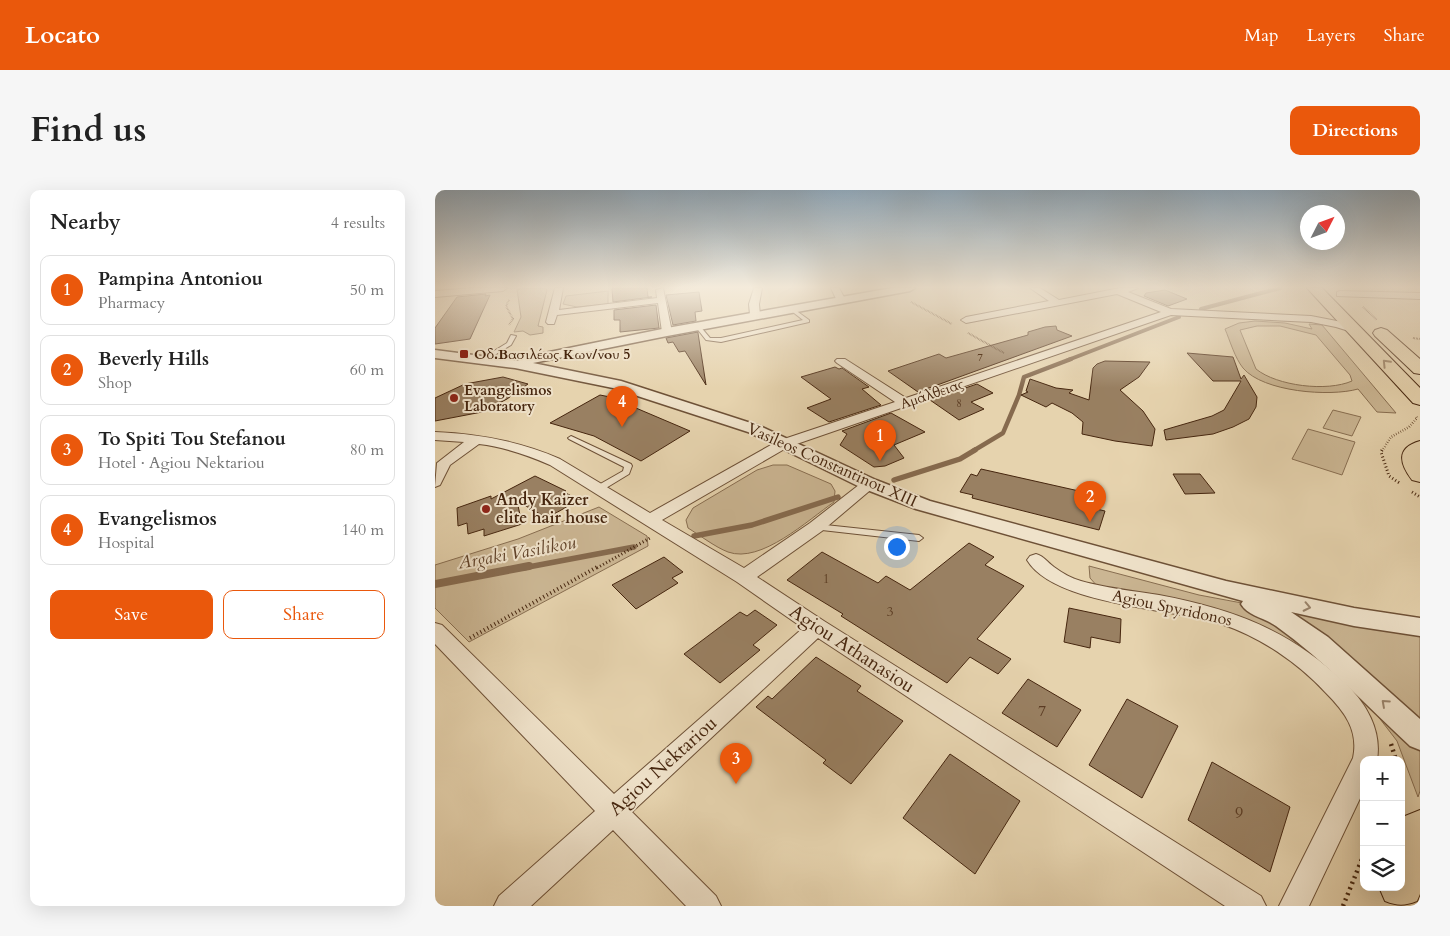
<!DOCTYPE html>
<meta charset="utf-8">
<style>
:root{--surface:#fff;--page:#f6f6f6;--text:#222;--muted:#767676;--line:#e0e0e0;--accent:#ea580c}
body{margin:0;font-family:Cardo,serif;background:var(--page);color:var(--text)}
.controls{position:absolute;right:15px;bottom:15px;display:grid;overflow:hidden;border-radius:10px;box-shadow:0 5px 20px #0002}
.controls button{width:45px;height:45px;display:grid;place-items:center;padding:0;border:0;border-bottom:1px solid var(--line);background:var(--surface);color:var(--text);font:25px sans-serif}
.compass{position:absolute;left:865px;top:15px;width:45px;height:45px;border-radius:50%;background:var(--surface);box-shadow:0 5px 20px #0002;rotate:48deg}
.you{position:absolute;left:461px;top:356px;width:18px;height:18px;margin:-12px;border:4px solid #fff;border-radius:50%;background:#1a73e8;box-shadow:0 0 0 8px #1a73e833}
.badge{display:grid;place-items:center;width:32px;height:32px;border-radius:50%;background:var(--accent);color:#fff;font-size:16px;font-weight:700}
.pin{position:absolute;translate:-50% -41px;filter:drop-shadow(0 1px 2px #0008)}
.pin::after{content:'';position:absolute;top:26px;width:18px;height:15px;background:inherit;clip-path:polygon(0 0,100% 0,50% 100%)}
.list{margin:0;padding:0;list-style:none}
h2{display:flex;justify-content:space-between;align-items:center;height:65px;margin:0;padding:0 20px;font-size:21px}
h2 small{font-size:16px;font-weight:400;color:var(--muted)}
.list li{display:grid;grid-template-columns:32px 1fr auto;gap:15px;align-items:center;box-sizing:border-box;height:70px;margin:0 10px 10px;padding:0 10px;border:1px solid var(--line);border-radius:10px}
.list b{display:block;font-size:19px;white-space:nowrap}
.list p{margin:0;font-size:16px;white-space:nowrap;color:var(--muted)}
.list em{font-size:16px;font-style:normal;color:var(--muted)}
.actions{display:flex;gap:10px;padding:15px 20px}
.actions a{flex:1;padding:11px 0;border:1px solid var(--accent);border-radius:10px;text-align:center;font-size:18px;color:var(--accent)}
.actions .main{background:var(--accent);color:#fff}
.icon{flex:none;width:28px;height:28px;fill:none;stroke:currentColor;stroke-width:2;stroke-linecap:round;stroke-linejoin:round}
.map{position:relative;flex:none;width:985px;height:716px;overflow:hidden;border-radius:10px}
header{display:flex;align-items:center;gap:30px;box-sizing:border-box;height:70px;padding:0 25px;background:var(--accent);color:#fff}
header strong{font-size:24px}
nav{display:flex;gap:28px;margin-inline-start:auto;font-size:18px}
.intro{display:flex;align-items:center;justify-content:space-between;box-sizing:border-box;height:120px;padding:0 30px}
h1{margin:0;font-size:35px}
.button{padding:12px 22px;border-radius:10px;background:var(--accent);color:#fff;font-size:18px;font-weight:700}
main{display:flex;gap:30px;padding:0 30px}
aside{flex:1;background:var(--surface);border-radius:10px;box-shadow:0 5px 20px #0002}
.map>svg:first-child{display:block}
.green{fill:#cbb693;stroke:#886e51;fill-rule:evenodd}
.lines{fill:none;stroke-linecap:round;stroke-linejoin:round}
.stream-far3{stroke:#866a4e;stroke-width:4}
.stream-far2{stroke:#866a4e;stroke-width:4.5}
.stream-far1{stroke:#866a4e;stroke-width:5.5}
.stream{stroke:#866a4e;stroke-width:8}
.building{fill:#998062;stroke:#46260f}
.service-casing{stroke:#6e5137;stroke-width:2}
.minor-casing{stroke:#6e5137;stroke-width:2}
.tertiary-casing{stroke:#6e5137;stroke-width:3}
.trunk-casing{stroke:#46260f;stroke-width:2}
.path-far4{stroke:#46260f;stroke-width:2;stroke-dasharray:0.5 1;stroke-linecap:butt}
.path-far3{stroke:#46260f;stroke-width:2.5;stroke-dasharray:0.5 2;stroke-linecap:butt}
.path-far2{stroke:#46260f;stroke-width:3;stroke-dasharray:1 2.5;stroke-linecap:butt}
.path-far1{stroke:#46260f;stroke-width:4;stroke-dasharray:1 3;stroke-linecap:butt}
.path{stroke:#46260f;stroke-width:4.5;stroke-dasharray:2 4;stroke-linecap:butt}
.service{fill:#efe2ca;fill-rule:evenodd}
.minor{fill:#efe2ca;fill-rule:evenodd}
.tertiary{fill:#efe2ca;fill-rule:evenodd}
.trunk{fill:#e6d3ae;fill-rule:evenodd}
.oneway{stroke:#967c5e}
.oneway2{stroke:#9a846c}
.poi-dot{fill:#8f2418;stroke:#efe2ca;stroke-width:2}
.labels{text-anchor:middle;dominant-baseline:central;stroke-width:4;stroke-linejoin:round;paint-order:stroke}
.far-number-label{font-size:11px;fill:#5b3c24}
.far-poi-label{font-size:14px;font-weight:bold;fill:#46260f;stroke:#efe2ca;text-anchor:start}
.far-street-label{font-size:14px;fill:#46260f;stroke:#efe2ca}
.number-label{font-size:14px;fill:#5b3c24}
.street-label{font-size:16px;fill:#46260f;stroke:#efe2ca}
.poi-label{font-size:16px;font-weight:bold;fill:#46260f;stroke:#efe2ca;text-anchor:start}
.near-number-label{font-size:16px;fill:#5b3c24}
.water-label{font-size:18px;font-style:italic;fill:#604229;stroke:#efe2ca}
.near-street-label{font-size:19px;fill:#46260f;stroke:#efe2ca}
</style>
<header>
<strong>Locato</strong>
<nav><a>Map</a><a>Layers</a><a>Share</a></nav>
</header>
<div class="intro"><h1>Find us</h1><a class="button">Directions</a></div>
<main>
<aside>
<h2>Nearby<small>4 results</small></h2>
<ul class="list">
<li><span class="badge">1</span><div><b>Pampina Antoniou</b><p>Pharmacy</p></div><em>50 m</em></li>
<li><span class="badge">2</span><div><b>Beverly Hills</b><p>Shop</p></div><em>60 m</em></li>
<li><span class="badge">3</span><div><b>To Spiti Tou Stefanou</b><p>Hotel · Agiou Nektariou</p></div><em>80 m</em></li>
<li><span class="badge">4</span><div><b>Evangelismos</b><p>Hospital</p></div><em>140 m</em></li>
</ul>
<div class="actions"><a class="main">Save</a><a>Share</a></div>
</aside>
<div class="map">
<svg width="985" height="716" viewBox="0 0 985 716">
<rect width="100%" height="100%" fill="#e6d3ae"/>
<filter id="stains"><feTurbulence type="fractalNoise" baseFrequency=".004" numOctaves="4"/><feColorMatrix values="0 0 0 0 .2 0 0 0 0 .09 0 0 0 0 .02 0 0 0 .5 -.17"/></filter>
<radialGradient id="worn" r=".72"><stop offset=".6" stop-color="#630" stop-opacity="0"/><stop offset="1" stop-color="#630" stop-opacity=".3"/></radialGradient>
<path class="green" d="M110,98L112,100L103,136L108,137V143L95,145L88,141L79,142L86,127L82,99Z
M173,101V114L142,117L128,114L131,106Z
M820,131L850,133L877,139L874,134L887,135L961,223L942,222L923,199C895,207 828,202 808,178C800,168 795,151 790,139L804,133ZM822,136H845L881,145L915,185L917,191C892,202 842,196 821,179L805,140Z
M898,220L926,227L917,246L888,238Z
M873,239L920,252L907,285L857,269Z
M338,275H352L396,294L400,301L399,312C373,330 326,374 293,362C280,357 266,346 253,338L251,330L258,318L322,280Z
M164,317L212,346L213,356L34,452L0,418V375L83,349Z
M654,376L764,405L930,436L985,443V601L983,607L962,551L942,525L901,486L817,432L663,397L655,388Z"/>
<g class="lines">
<path class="stream-far3" d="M766,119L845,98
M633,170L744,127"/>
<path class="stream-far2" d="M538,261L568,243L584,205L589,187L636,169"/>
<path class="stream-far1" d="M459,290L525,269L540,260
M259,346L317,335L403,307
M88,378L199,357"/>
<path class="stream" d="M0,394L94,376"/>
</g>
<path class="building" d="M177,98H212L213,107H217L178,112Z
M730,100L752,109L733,116L709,106L711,103Z
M264,102L267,121L260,122L261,131L238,135L231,105Z
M51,104L50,106L55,105L35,149L0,154V138L22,107Z
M221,115L224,138L185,142V130H179V120Z
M621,136L622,140L637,146L483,202L453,181L504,164L511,168L593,145V142L610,137Z
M263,142V143L271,195L250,161L244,162L238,152L233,153L231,148Z
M752,163L798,167L806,189L809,185L822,207L821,217L814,229L798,237L778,244L731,250L729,240L777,226L789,220L806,191H778Z
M670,171L715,172L704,187L685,200L708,221L720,239L717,256L680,251L647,244L648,232L637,223L617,213L611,217L586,205L593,202L591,201L595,189L621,198L638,200L634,203L654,210L658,178L662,174Z
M400,177L404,179L407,178L434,197L427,199L446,215L394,232L372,218L396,209L366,187Z
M68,187L93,194L72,209L47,222L0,231V208L30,194Z
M542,194L558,203L536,212L549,219L524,230L495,210Z
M165,205L175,207L255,241L206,271L159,246L115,233Z
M456,223L490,242L459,255L469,268L450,276L439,277L405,255L412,244L407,241Z
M546,279L644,301L642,308L646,309L644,315L670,321L664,340L537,308L538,305L525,302L536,284L542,286Z
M738,284H765L780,303L750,304Z
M100,286L131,301L129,302L144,310L112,328L82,311L87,334L49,346V339L33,344L32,333L23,336L22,318L56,306V309Z
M534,353L559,367L550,375L589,396L542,449L576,469L563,484L535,467L512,493L406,426L408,424L352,390L387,362L443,393L451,386L475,400Z
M229,367L248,382L237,388L243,393L201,419L177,395Z
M634,418L686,429L685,453L656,447L655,458L629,452Z
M320,420L342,435L318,455L325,460L285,493L249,464L305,422L312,426Z
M381,467L426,496L422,501L468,531L416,594L388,573L391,570L321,517L333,506L337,509Z
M593,489L646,520L622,557L567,523Z
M692,509L743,536L707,608L654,575Z
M515,564L585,611L540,684L468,628Z
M777,572L855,617L835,682L753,630Z"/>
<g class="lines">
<defs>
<path id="service" d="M356,117L374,130V132L286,152L271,150L260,136L264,135L275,148H286L368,130L354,119V118Z
M76,145L81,146L76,155L50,171H46V169L72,153Z
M136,246L196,274L197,276L194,284L166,301H160L159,299L160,297L188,281L189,277L134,249L133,248Z
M381,334L484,345L488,348L484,351L378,339L377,337Z"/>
<path id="minor" d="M37,98H72L68,101L0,107V101Z
M120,98H128L124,120L222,108L221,100L228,98L237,142L232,145L227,142L223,113L122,125L119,134H113L111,132Z
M319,98H327L324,114L325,125L320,128L315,125L314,114Z
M396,98H404L410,109L408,111H402Z
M595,98H605L624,110L685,98H703L693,102L736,119L876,126L907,132L925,140L920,143L901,137L876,132L736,125L353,257L227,330L309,378L375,333L429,291H439L442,294L439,297L387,341L322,387L389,431L826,706L831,716H790L383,448L197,622L281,706L286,716H251L178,640L96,716H59L64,706L160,621L0,454V433L7,435L179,604L368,438L302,392L115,275C92,265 69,257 44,254L15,275L5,295L0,297L2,273L29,252L0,250V242C44,244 85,251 125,269L215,323L343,251L460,212L402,173L400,171L402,169H410L471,208L726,122L682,104L531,133L526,130L531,127L614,111Z
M905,101L985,103V109L902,106V102Z
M601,364C609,366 612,372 619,377C627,383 636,388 646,391C671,398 698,401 724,405C798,419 855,440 910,493C931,513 947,540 942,570H929V600L874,716H844L918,568C924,540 909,521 890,502C862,472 825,447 786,434C735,418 619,415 592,370L595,366Z"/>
<path id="tertiary" d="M457,98H480L475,101L232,146L98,173L186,191L325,236L441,290L495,311L791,391L919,418L985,428V446L919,436L856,422L893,447L985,529V560L975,556C931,515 890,471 841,436C830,428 813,426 806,414L808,411L481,319L427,298L313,242L178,198L80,178L0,168V160L84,171L90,167L232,138Z"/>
<path id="trunk" d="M872,98H887L985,198V215L978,213Z
M946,138L952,140L985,169V184L979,183L940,146L938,143L940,140Z
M985,251V292L977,290C965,274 960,258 985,251Z
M985,620V704L982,711C969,716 963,716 950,711L944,697H966V635L970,626Z"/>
</defs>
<use href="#service" class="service-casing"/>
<use href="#minor" class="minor-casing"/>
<use href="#tertiary" class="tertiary-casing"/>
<use href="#trunk" class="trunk-casing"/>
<path class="path-far4" d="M74,110L71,116L78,129L74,135
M476,112L517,134
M928,117L942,130
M533,143L569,163
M978,148L985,149"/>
<path class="path-far3" d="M947,261L956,247L974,237L982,228L981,225"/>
<path class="path-far2" d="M947,260L946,262L954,286L966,294
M977,302L985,307
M162,378L215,348"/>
<path class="path-far1" d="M35,448L164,376"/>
<path class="path" d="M956,554L961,570
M908,716L929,664"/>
<use href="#service" class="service"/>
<use href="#minor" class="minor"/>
<use href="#tertiary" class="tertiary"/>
<use href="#trunk" class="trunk"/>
</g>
<defs><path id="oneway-chevron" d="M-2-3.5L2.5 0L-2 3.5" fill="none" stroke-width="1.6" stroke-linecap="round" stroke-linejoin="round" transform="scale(1.25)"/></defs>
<use class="oneway" href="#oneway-chevron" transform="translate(951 173) rotate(-134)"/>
<g class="oneway2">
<use href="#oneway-chevron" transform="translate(872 417) rotate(12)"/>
<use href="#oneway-chevron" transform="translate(950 513) rotate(-138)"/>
</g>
<linearGradient id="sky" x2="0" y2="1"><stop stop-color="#91a9bb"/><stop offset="0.49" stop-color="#f4ebdb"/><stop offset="1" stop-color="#f4ebdb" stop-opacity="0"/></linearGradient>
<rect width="985" height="198" fill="url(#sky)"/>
<g class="poi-dot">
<rect x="24" y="159" width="10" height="10" rx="2.5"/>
<circle cx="19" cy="208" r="5"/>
<circle cx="51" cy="319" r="5"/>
</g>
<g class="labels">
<g class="far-number-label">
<text x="545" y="167">7</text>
<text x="524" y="213">8</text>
</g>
<g class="far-poi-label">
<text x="39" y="164">Οδ.Βασιλέως Κων/νου 5</text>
<text x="29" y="200">Evangelismos<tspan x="29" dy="16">Laboratory</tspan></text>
</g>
<g class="far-street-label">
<text transform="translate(497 204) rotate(-19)">Αμάλθειας</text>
</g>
<g class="number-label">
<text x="391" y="388">1</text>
<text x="455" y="421">3</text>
</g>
<g class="street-label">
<text transform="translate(397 275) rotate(24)">Vasileos Constantinou XIII</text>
<text transform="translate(737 418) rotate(12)">Agiou Spyridonos</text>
</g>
<g class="poi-label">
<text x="61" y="310">Andy Kaizer<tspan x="61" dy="18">elite hair house</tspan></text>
</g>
<g class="near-number-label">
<text x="607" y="521">7</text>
<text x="804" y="623">9</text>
</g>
<g class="water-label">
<text transform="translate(82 363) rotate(-10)">Argaki Vasilikou</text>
</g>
<g class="near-street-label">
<text transform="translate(417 459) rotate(33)">Agiou Athanasiou</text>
<text transform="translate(228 576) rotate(-42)">Agiou Nektariou</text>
</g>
</g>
<rect width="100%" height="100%" filter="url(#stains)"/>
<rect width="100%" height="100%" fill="url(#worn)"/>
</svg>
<div class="controls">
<button>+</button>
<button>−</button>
<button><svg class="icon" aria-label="layers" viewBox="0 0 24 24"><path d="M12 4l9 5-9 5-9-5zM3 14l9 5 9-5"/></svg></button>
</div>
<svg class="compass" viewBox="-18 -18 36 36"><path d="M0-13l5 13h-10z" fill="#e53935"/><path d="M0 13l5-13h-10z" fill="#767676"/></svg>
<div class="you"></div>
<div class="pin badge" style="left:445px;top:271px">1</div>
<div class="pin badge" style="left:655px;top:332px">2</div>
<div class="pin badge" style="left:301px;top:594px">3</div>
<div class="pin badge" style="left:187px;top:237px">4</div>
</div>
</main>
